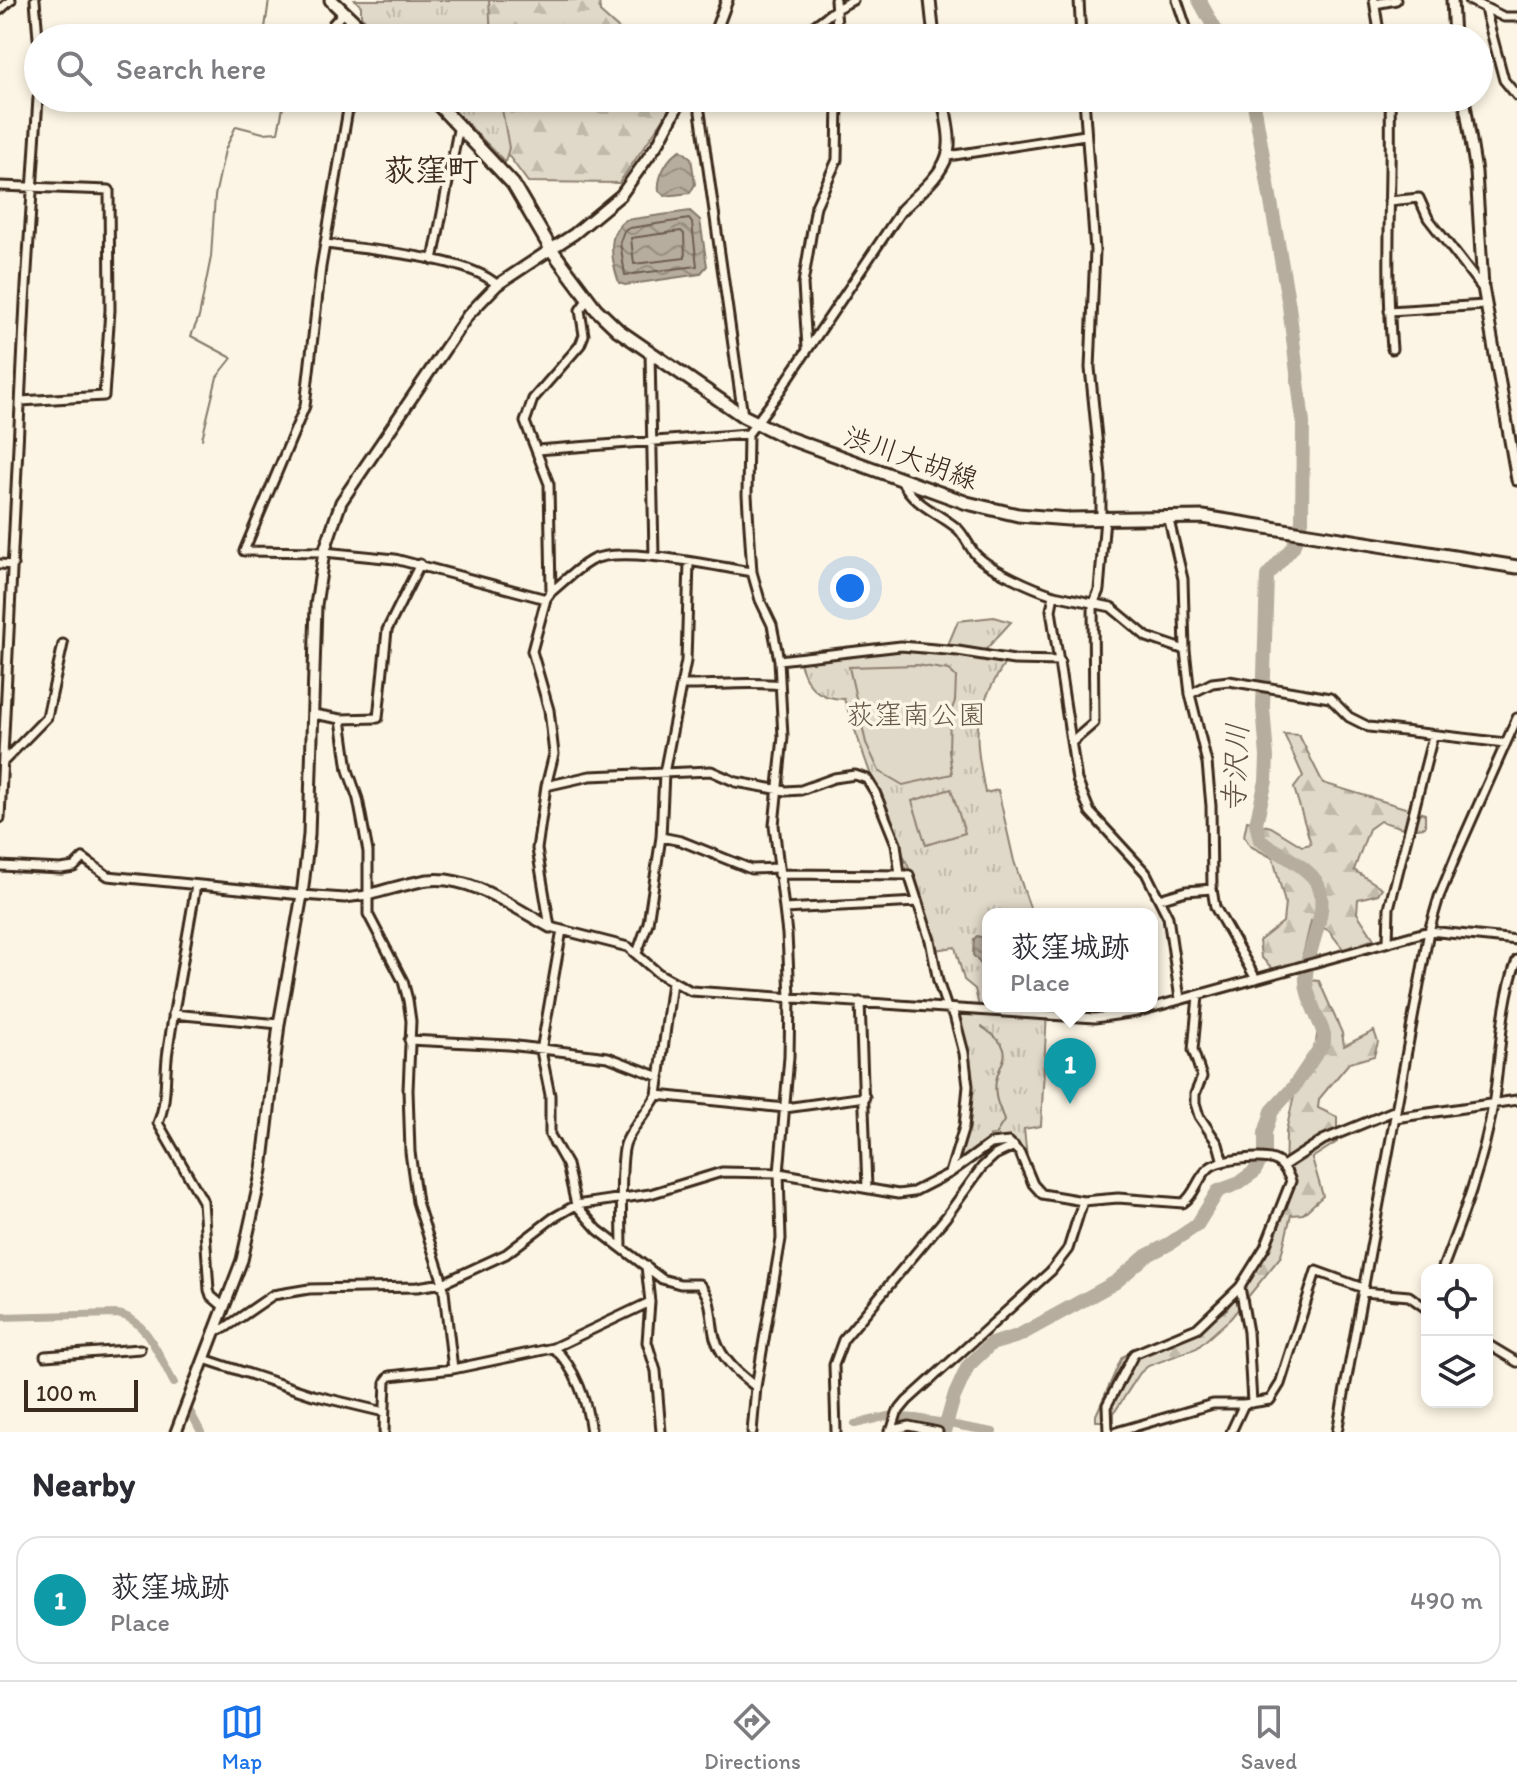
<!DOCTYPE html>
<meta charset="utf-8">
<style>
:root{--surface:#fff;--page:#f2f2f3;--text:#2b2b33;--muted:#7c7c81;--line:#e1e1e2;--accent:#1a73e8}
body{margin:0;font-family:Itim,"Klee One",sans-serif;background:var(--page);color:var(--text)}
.controls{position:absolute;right:24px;bottom:24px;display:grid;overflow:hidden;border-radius:16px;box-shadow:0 4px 12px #0003}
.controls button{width:72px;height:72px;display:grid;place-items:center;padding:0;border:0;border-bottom:2px solid var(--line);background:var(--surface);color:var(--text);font:40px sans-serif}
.scale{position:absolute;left:24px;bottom:20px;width:114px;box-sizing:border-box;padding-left:8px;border:4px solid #3b2a1e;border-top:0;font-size:22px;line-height:28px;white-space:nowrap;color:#3b2a1e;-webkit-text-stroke:6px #fcf5e5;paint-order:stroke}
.you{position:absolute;left:850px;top:588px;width:28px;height:28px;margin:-20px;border:6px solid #fff;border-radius:50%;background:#1a73e8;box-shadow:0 0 0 12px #1a73e833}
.badge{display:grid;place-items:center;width:52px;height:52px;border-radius:50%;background:var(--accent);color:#fff;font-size:26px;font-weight:700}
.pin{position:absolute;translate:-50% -66px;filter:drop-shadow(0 2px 4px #0008)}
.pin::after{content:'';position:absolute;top:42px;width:28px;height:24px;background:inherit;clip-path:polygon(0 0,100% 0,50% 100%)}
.popup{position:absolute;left:982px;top:908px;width:176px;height:104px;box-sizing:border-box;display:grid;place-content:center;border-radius:16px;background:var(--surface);filter:drop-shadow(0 2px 6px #0005);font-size:26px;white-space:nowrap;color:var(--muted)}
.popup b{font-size:30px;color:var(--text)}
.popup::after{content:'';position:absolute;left:50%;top:100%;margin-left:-16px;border:16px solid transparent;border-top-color:var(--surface)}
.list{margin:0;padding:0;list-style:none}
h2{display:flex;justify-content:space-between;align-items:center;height:104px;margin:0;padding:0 32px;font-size:34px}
h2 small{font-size:26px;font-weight:400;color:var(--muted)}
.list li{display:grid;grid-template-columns:52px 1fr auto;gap:24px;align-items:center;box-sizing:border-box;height:128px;margin:0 16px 16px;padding:0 16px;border:2px solid var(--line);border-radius:24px}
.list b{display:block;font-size:30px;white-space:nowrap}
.list p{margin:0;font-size:26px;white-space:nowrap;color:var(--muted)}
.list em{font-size:26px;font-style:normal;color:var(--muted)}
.icon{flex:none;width:44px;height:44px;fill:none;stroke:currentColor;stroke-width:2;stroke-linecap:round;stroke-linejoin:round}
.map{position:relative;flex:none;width:1517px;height:1432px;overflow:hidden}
.search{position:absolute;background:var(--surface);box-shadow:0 4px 12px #0003;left:24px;right:24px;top:24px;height:88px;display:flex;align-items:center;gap:20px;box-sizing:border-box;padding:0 28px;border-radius:44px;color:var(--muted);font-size:30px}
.sheet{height:248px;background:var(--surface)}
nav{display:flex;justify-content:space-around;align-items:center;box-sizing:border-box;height:112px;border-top:2px solid var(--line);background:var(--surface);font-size:22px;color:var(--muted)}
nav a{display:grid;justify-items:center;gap:4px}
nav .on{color:var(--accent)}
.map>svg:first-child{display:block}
.forest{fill:url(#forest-firs);stroke:#8e8173;stroke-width:2}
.park{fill:url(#park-tufts);stroke:#8e8173;stroke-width:2}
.pitch{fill:#e0d8c8;stroke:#8e8173;stroke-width:2}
.water{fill:url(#water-waves);stroke:#85796b;stroke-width:2}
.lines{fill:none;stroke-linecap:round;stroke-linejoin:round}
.shore{stroke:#6d5e51;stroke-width:2}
.stream{stroke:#85796b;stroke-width:2}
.canal{stroke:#b7ad9e;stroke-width:8}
.river{stroke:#b7ad9e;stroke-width:14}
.minor-casing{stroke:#3b2a1e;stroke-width:13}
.tertiary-casing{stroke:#3b2a1e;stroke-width:15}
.primary-casing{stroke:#3b2a1e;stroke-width:17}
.minor{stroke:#fcf5e5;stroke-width:7}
.tertiary{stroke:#fcf5e5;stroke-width:9}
.primary{stroke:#fcf5e5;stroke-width:11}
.labels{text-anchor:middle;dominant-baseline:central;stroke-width:7;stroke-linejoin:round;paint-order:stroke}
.street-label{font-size:28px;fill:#3b2a1e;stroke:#fcf5e5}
.park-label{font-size:28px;fill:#645648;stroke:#fcf5e5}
.water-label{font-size:30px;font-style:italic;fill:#605144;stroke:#fcf5e5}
.quarter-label{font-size:32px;font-weight:bold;fill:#3b2a1e;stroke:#fcf5e5}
</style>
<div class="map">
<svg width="1517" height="1432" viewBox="0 0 1517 1432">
<defs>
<pattern id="forest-firs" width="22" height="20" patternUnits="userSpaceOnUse" patternTransform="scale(2)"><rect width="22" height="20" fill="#e0d8c8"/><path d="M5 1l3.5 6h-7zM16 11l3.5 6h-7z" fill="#c1baab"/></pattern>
<pattern id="park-tufts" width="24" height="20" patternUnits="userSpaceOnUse" patternTransform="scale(2)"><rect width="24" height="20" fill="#e0d8c8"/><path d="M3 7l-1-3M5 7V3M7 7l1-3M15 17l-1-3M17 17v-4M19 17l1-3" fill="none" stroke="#c1baab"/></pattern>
<pattern id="water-waves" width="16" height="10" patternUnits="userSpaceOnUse" patternTransform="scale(2)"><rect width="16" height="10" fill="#b7ad9e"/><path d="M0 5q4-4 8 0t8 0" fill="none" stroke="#968d80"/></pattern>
</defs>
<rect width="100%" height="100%" fill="#fcf5e5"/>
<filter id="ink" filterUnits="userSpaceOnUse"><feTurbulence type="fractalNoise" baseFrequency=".0125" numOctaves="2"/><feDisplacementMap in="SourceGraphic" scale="16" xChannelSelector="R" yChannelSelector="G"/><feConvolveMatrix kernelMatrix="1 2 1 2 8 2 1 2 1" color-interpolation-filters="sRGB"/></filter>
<g filter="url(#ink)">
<path class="forest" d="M465,0H599L600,12L619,29L649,38H466Z
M489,98H678L619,183L528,182L491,132Z
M1284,734L1299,735L1323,783L1425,814V827L1406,829L1380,821L1369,829L1354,870L1382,888L1378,894L1358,899L1357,913L1374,939L1344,950L1329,931L1311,921L1302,960L1274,970L1261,957L1259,941L1283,922L1285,903L1273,858L1250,846L1244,836L1247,821L1271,827L1302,846L1311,844L1294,788L1303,776Z
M1310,980L1319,981L1342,1033L1344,1046L1374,1031L1378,1042L1374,1056L1349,1063L1319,1099L1318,1108L1337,1117V1142L1312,1158L1323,1196L1303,1214L1291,1215L1281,1256L1231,1318L1197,1348L1148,1366L1140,1373L1114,1413V1421H1096V1415L1122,1357L1167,1335H1191L1227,1309L1270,1247L1285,1182L1286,1131L1295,1091L1315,1051L1318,1028L1309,1003Z"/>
<path class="park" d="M355,0H489L491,38H383L361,16V6Z
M442,98H500L509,148L505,162Z
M994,617L1011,622L979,657L1005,663C971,718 974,731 985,793L998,790L1014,861L1032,914H988V1006H1053L1054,1011H1047L1041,1126L1024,1129L1028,1166L1010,1140C972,1143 984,1152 956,1166L971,1084L955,1013L981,1015L975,989L964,980L955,947L935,950L910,871L875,787L844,699C817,699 805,685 799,659L899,650L945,652L958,621Z"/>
<path class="pitch" d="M917,665L949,670L956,677L955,701L950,714L949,751L952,774L903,785L879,771L866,743L849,667Z
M951,789L965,833L926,845L912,801Z"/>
<path class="water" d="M681,150L691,158L695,184L690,193L665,196L659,191C657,177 668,156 681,150Z
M690,211L700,220L707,266L700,274L625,285L619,283C612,262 605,233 626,220Z
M977,936L988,939V982L985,969L973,955L974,939Z"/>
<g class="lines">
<path class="shore" d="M689,219L692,223L697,266L625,275L620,242L624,231L630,228Z
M681,231L684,234L685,258L634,264L631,238Z"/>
<path class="stream" d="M265,28L269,0
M1289,305L1284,306L1294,363
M202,439L217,377L232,358L191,336L199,317L211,257L215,196L225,150L236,126L263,133L278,132L285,98
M982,1027C1027,1057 990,1061 996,1096C997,1104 1002,1112 1004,1121L995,1135L990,1136"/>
<path class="canal" d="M0,1317L117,1314C147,1318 160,1359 174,1383
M191,1413L201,1432
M855,1424L888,1416L916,1418L993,1432"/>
<path class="river" d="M1199,0L1220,38
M944,1432L954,1397L968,1366L991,1344L1018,1336L1116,1282L1146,1256L1169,1244L1197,1225L1218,1191L1237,1184L1254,1172L1265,1153V1133L1272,1111L1293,1088L1324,1042V1034C1318,1017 1307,999 1306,981C1304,953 1331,911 1318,885C1310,867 1276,852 1260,840L1256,823L1266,781L1267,757L1263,707L1267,576L1293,547L1302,521L1303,423L1289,306L1253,98"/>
<defs>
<path id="minor" d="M35,0L38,38
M835,0L838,38
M1079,0L1081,38
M1374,0L1380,38
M1469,0L1504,17H1517
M1375,4L1396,0
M1485,9L1504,80L1517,96
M0,10L11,0
M335,38L333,24L344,12
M798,38L836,9L853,0
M1163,38L1188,33L1177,0
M350,98L321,267L305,406L244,551L324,552L395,559L546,599
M698,98L743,416
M1084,98L1095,251L1090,368L1101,477V518
M1390,98C1392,182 1385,266 1392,349
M948,156L1085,135
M0,186L109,190L110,310L104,396L21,401
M1389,201L1419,198L1428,218L1483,289
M326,244C367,250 469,257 497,285
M433,260L459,125
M1389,311L1485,305
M807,348L803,284L816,206L837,160L838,98
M650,353L654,556
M537,450L748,434
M901,480C916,507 936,511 958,529C965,536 969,547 976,555C989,569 1035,589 1054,595L1051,610L1077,780L1090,812L1146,873L1168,917L1180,999
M1168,516L1183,579L1185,650L1190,694L1207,763L1211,806L1212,889L1215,907L1256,979
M0,564L13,565
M752,572C717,567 620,544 590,561C576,569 563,582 551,592L546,599L532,651L549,710L554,754L546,786L537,849L550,927L628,947L658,973L691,991L1095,1018L1136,1012L1429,931L1517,940
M551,592L549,484L525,422L533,399L580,345L584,335L580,310L587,300
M1054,595L1111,607L1147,637L1185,650
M779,660L901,646L958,651L1014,660L1060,661
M682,685C715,686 747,681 780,685
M1190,694L1212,683L1229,681L1330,698L1349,717L1369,727L1505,743
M313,714L341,719L378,718L387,630L420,564
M341,719L348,770L358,799L368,852V914L403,981L408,1000L411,1021L408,1090L410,1152L417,1202L443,1283L453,1369
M1072,742L1094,723L1093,605L1099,590L1105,518
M3,762L47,717L63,644
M546,786L590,776L711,771L736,782L786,791L801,790L834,778L855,775L867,779L875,792L896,844L900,875
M0,818L25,302L38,98
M661,837L681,841L751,869L778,868
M0,866L61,869L74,867L83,858L108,876L302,895L345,898L367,895
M778,874L909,875L930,940L938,981L947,1008L954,1015L964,1053L968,1086L964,1127L950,1173
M196,885C187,940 176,995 168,1050C164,1075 168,1100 158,1123L203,1201L209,1290L211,1296L224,1307
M1159,899L1186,891L1212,889
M784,909L918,902
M562,930L541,1051L550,1095V1135L567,1165L576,1205L598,1230L662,1279L680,1284H699C714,1300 710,1319 715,1338C722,1360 739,1374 756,1387
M1388,942L1389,908L1433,736
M637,953L648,923L661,837L664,773L686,661L689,562
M672,982L657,1095L785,1108L865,1097
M1198,996L1193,1050L1202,1077L1195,1094V1103L1199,1116L1218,1144L1223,1162
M860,1002L867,1188
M173,1014L279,1024
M409,1040L509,1045L608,1057L660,1077
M1395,1118L1517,1100
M1283,1166L1323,1140L1396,1110
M622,1248C622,1228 619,1157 626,1142C634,1124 648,1112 657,1095
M646,1266L650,1302L647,1342L656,1371L661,1432
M1442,1270C1463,1216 1483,1163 1493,1105C1501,1057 1500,1006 1517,960
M1240,1287L1248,1332L1252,1403
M1363,1292L1409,1296L1427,1309
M214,1331L225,1328L273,1295L309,1289L417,1287L443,1283L506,1254L553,1218L576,1205L650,1194L722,1172L779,1173L898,1194L913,1192L950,1173L990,1144L1009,1142L1020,1153L1033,1184L1042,1194L1083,1201L1118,1198L1183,1203C1196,1194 1197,1178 1209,1168C1219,1159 1265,1155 1276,1161C1284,1165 1288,1174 1291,1181L1265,1247L1240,1287L1197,1328L1134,1354L1107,1405L1108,1432
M1487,1344L1517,1362
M553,1348C576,1367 587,1402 591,1432
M45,1356L140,1349
M204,1359L313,1395L384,1412
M889,1431L909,1426L938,1432
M384,1432L386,1381L390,1376L453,1369L553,1348L650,1302
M752,1432L756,1387L781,1239L779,1173L789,1057L790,997L787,934L774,825L783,737L779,660L772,625L760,600L752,572L747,495L748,434L777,395L901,211
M836,1432L834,1365L843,1340L946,1217L982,1167L995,1155L1014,1146
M891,1432L897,1413L907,1401L1051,1271L1068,1249L1083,1201
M1116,1432L1213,1404H1244L1270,1400L1280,1384L1316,1271L1363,1288
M1231,1432L1244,1404
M1337,1432L1429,931L1439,897L1457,853L1517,718"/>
<path id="tertiary" d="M930,0L934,38
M1452,0L1454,38
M713,38L727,0
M1464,98L1476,172L1483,287L1517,480
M901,211C916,195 940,178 947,156C953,140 945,115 943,98
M367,895C387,890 408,883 428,880C471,875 514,908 550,927
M176,1432L242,1260L262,1170L279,1024L302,895L309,835L316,605L324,552L341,502L468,315L497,285L574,234L621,195L659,142L682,98"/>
<path id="primary" d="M331,0L371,38
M432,98L513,184L551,249L596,309L618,330L743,416L788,438L967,503L1018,515L1068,519L1203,517L1517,567"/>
</defs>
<use href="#minor" class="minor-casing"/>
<use href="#tertiary" class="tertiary-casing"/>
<use href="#primary" class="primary-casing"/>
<use href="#minor" class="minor"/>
<use href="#tertiary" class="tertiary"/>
<use href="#primary" class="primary"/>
</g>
</g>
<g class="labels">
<g class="street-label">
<text transform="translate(911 457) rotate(19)">渋川大胡線</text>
</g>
<g class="park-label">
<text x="916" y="714">荻窪南公園</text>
</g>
<g class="water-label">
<text transform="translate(1235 768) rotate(-87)">寺沢川</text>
</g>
<g class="quarter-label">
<text x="431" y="170">荻窪町</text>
</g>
</g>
</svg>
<div class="controls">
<button><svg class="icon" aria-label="locate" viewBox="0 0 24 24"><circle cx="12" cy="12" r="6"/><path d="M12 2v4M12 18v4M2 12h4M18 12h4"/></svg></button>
<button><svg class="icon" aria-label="layers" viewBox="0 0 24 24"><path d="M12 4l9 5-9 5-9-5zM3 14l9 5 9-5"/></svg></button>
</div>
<div class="scale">100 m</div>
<div class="you"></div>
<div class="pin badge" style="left:1070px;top:1104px;background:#0f9aa8">1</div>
<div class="popup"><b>荻窪城跡</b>Place</div>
<div class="search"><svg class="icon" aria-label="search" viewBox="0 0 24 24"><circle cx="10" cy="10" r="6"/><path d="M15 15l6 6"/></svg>Search here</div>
</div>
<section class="sheet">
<h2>Nearby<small></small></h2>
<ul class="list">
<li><span class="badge" style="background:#0f9aa8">1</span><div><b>荻窪城跡</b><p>Place</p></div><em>490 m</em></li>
</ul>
</section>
<nav>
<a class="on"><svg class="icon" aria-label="map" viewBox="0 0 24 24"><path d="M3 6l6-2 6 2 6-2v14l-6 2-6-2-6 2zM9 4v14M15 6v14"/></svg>Map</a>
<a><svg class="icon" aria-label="directions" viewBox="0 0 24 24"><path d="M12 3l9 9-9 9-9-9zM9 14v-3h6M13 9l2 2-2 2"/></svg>Directions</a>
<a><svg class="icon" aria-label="saved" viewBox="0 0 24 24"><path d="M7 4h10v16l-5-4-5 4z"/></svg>Saved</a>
</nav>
